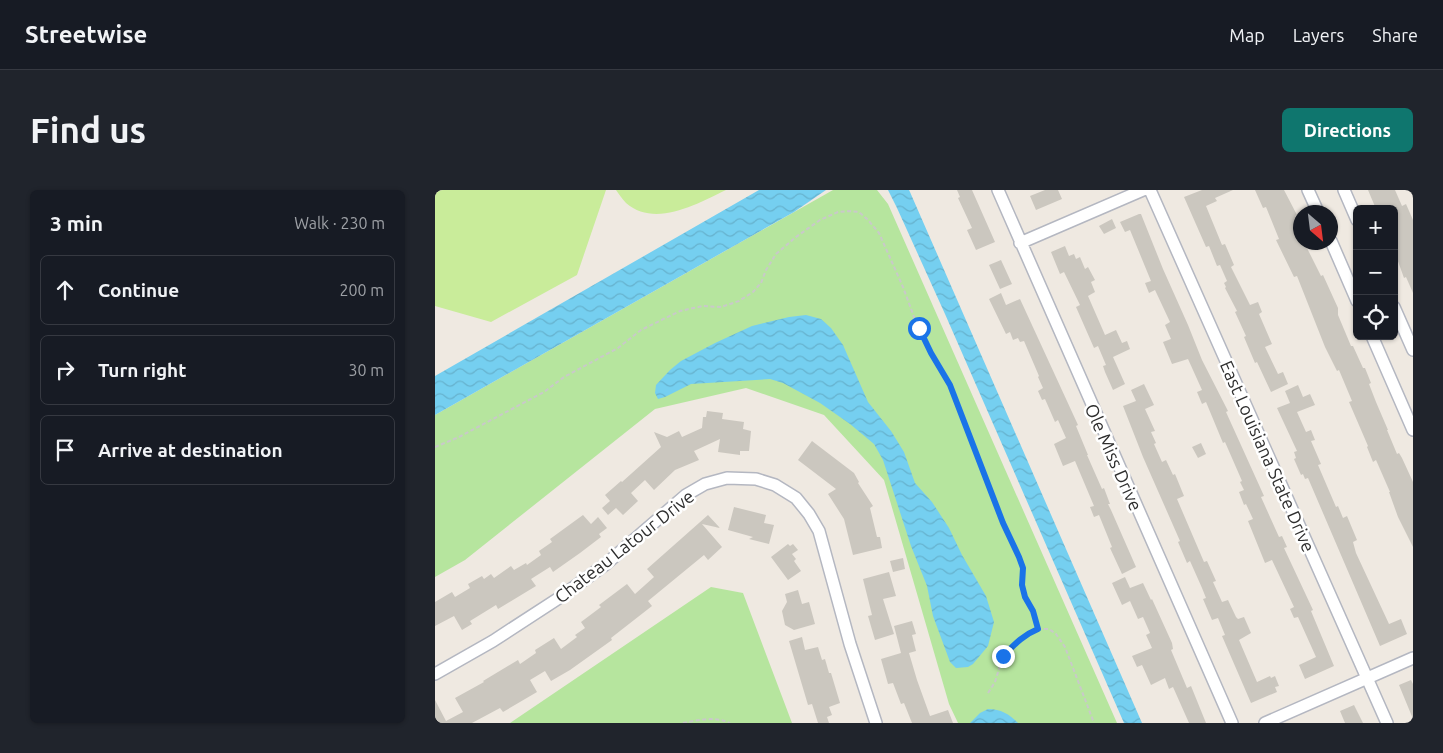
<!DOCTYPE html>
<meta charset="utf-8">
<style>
:root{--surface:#171b24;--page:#20242c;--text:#f1f3f6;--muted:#9ea1a6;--line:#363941;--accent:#0f766e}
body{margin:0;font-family:Ubuntu,sans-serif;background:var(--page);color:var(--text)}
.controls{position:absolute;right:15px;top:15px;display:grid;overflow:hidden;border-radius:8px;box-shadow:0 1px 4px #0004}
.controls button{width:45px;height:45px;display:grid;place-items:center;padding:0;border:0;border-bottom:1px solid var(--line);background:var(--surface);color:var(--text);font:25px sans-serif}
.compass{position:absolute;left:858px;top:15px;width:45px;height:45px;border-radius:50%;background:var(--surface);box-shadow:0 1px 4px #0004;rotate:152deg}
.stop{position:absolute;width:15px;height:15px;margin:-11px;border:4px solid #1a73e8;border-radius:50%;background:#fff}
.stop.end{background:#1a73e8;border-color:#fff;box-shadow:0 1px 5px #0008}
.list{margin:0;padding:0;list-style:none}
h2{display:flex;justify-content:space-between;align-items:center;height:65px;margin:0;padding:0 20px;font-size:21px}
h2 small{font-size:16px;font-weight:400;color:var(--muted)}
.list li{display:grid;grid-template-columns:32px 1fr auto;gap:15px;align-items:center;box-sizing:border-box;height:70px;margin:0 10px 10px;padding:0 10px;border:1px solid var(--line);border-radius:8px}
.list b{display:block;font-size:19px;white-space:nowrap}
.list em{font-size:16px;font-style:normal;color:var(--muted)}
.icon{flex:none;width:28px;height:28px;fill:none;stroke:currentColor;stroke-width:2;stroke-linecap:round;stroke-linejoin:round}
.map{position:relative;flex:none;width:978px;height:533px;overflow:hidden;border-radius:8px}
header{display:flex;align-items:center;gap:30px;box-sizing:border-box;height:70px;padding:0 25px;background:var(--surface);border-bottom:1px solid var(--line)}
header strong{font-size:24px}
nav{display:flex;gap:28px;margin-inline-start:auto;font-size:18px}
.intro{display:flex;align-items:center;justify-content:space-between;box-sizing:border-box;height:120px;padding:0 30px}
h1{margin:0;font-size:35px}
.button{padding:12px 22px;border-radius:8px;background:var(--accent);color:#fff;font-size:18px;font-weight:700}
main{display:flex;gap:30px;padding:0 30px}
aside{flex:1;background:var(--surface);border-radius:8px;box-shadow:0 1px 4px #0004}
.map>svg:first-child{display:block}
.grass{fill:#b6e59e}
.pitch{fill:#c9ec9a}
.water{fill:url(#water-waves)}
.building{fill:#cbc7bf}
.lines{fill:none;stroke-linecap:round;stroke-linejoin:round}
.street-casing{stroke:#b4b7c1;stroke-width:14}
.path{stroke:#c9c9c9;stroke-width:2;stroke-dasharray:4 2.5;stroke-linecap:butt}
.street{stroke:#fff;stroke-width:11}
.route{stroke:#1a73e8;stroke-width:6}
.labels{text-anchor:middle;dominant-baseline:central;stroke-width:5;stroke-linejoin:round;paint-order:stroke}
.street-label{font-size:18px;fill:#2e2e2e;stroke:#fff}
</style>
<header>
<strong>Streetwise</strong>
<nav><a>Map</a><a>Layers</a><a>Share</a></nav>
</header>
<div class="intro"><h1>Find us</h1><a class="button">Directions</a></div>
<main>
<aside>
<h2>3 min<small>Walk · 230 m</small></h2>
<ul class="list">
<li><svg class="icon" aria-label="ahead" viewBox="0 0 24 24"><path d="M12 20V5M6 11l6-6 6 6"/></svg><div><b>Continue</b></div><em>200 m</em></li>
<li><svg class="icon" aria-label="right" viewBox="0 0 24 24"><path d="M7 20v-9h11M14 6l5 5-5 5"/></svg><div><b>Turn right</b></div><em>30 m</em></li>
<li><svg class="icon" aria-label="arrive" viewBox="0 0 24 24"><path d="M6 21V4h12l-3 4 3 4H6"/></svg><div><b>Arrive at destination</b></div></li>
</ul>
</aside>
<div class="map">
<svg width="978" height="533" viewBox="0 0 978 533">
<defs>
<pattern id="water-waves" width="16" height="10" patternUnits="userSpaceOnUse" patternTransform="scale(1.25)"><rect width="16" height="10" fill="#75cff0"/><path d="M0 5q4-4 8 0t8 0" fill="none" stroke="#66b2ce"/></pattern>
</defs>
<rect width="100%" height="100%" fill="#efe9e1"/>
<path class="grass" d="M398,0H442L453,14L682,533H523L514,514L449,290L389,225L311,198L220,219L30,370L0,387V225Z
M276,397L308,403L357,533H75Z"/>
<path class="pitch" d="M0,0H171L142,85L56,132L0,116Z
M181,0H291C262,14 220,38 191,13C187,9 184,4 181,0Z"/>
<path class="water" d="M324,0H391L359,22L0,225V186Z
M453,0H474L475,2L707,533H689L510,124L462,18Z
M371,125L386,129L396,138L408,155L433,212L456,241L469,262L480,293L497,312L514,338L527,365L551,406L559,432L553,456L538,474L533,477L521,478L515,472L498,426L492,396L476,356L448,270L439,254L415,234L385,213L348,193L335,189L256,194L230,207L223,209L220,203L221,195L235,180L246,171L280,153L317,136L354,127Z
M553,519C566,519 574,524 583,533H535L545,523Z"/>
<path class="building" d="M522,0H537L560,52L541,60L532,40L537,38L523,8L525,7Z
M610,0H623L627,9L601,20L595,6Z
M767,0H798L780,8L782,11L771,16L787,55L790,54L799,75L796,77L815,115L823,112L827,122L824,124L837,154L830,157L843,184L848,182L853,194L836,202L822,172L820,173L809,147L811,146L800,122L802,121L790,98L791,97L789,93L792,91L785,75L782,76L774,56L771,57L749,7Z
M820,0H849L862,25L860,26L863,31L861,32L866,43V52H869L886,86L888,85L903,118V125L916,156H918L928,178H930L936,193L934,194L941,212L953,240H952L962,264L964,263L967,268L978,292V357L963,327L954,302H955L941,270L938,272L932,257L933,256L914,212L917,211L904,180L902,181L890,157L862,86L859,87L841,50L844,49L831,17L828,18Z
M933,0H960L967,16L971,14L978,30V103L971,87L969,88L959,60V19H941Z
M704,24H706L728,79L753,135L767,170L793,221L791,222L829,306L826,307L844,347L847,346L852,357L849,358L878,420L876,421L899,476L870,489L864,475L881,467L863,427L859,428L855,419L859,417L837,370L830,373L813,331L818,329L811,314L809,315L804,302L809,300L805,292L807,291L790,252L788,253L771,212L767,214L762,202L767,200L753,169L737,174L728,152L736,149L730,135L735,132L720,100L714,103L710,93L716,91L695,40L690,42L685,32Z
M677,29L681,38L669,44L664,36Z
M630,56L634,66L639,64L641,69L645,67L650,79L653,77L660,90L656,92L660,102L653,106L670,145L681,140L687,153L692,151L695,159L678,167L690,194L678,200L670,182L668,176L671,175L663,156L659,158L641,117L645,115L629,82L625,84L616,62Z
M566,70L577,94L565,99L554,75Z
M566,103L571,115L585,109L643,235L641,236L653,265H652L667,299L669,298L675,314H673L676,320L701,377L687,384L675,358L677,357L664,325L659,327L655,317L659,316L640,271L628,276L619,254L631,248L623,230L620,232L610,209L607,210L603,201L608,198L603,187L604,186L589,151L585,152L583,148L578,150L575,142L571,144L554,109Z
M709,194L719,215L710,219L720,241L716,242L721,253L719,254L727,272L731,270L738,285L740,284L749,306L742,309L769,372L772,371L781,391L778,392L787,412L793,410L801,427L803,429L809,427L816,443L804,450L822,492L835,486L836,488L840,486L844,496L840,497L842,502L816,513L787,446L790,445L783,428L777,430L768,409L771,408L767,398L755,371L752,373L743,352L745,351L708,267L688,216L701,211L696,200Z
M863,195L868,207L875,204L880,215L862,222L871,242L876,240L880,250L876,251L886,274L883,275L901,317L903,316L908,328L912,326L922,350L918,352L921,363L954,434L966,429L972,444L945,456L873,288L870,289L868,284L866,285L859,269L861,268L859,262L862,261L842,218L855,213L850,201Z
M272,221L288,223L287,229L309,232L308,239L316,241L314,261H305V265L283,262L285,249L259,261L264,270L240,280L219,300L210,290L196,303L203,311L188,325L181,318L173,325L167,318L175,311L170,305L186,291L187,292L226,257L219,242L232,247L244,241L247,247L267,238L268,227H271Z
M377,251L419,283L424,292L423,293L438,316L435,318L442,347H445L447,358L418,365L409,329L393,304L401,299L363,270Z
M766,253L771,264L763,268L757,257Z
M299,317L331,325L329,333L339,335L334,354L314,349L318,347L293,340Z
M148,325L156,334L163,327L172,338L164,344L166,347L145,363L118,382L115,377L96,389L101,396L63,419L61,415L35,431L37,434L27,440L19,426L0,436V412L17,402L20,407L35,398L33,394L47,386L49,389L56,384L59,388L76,376L79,380L91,373L92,375L106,365L104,361L117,352L115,349Z
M273,325L285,338L267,334L287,357L273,370L269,365L213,411L217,416L176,448L177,450L135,480L116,491L110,481L95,490L102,502L68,522L65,518L37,533H0V510L11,531L28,522L20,508L49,492L48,491L83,470L85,474L101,463L100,460L119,448L126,459L142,447L140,445L150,438L146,432L166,417L164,415L192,394L200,404L219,387L212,379Z
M353,354L355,356L358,354L363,360L357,364L361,369L359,371L366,381L353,390L336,367Z
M468,368L470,379L458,382L455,371Z
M454,382L461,406L448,409L459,444L440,450L433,426L437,425L428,389Z
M690,387L695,398L708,393L716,410L717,409L737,453L738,459L736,460L752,498L756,496L771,533H754L738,497L734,499L730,488L716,495L707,475L702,477L697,466L717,458L711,445L715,443L708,427L703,429L695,411L687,415L677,393Z
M363,400L367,414L374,412L380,434L359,440L350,435L347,421L352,412L350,404Z
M477,431L481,444L477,445L481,461L474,463L482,490L495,526L513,520L518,533H477L469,513L466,514L458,493L453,494L446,469L466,463L459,436Z
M367,447L370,460L383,457L387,470L390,469L394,483H396L405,513L394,517L397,525L392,527L394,533H383L377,514L373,515L354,451Z
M976,490L978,494V529L964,495Z
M919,515L928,533H910L905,521Z"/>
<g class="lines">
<defs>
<path id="street" d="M563,0L797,533
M715,0L952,533
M873,0L883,22
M909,0L922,30
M896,51L922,111
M585,53L708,0
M959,117L978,160
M937,146L978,240
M0,484L58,451L124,408L171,374L251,305L270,294L292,288L321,289L340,295L361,308L374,324L384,341L415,454L441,533
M830,533L978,468"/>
</defs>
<use href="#street" class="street-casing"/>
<path class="path" d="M0,257L24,247L109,202L129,187L183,158L206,140L245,121L268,116L286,117L304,111L318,102L326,93L331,80L341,64L361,47L385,30L403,22L414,21L424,22L433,30L444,43L468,97L483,138L496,163L515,195L568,333L588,378L587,395L590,407L598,421L603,439
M553,503L560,492L568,466L582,452L593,443L603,439H614L621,444L630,457L659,533
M248,533C263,530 280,526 295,533"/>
<use href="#street" class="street"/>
</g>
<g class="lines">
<path class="route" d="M484,138L496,163L515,195L568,333L584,367L588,378L587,395L590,407L598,421L603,439C588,445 579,455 568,466"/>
</g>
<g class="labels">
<g class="street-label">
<text transform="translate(833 266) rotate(66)">East Louisiana State Drive</text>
<text transform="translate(679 267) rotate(66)">Ole Miss Drive</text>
<text transform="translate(189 356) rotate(-38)">Chateau Latour Drive</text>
</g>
</g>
</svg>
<div class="controls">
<button>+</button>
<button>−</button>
<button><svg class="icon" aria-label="locate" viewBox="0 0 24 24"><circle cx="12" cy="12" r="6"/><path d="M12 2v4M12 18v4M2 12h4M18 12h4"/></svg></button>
</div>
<svg class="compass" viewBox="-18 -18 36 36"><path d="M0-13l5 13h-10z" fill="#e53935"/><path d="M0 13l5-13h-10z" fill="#9ea1a6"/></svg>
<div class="stop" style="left:484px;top:138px"></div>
<div class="stop end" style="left:568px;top:466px"></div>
</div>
</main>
